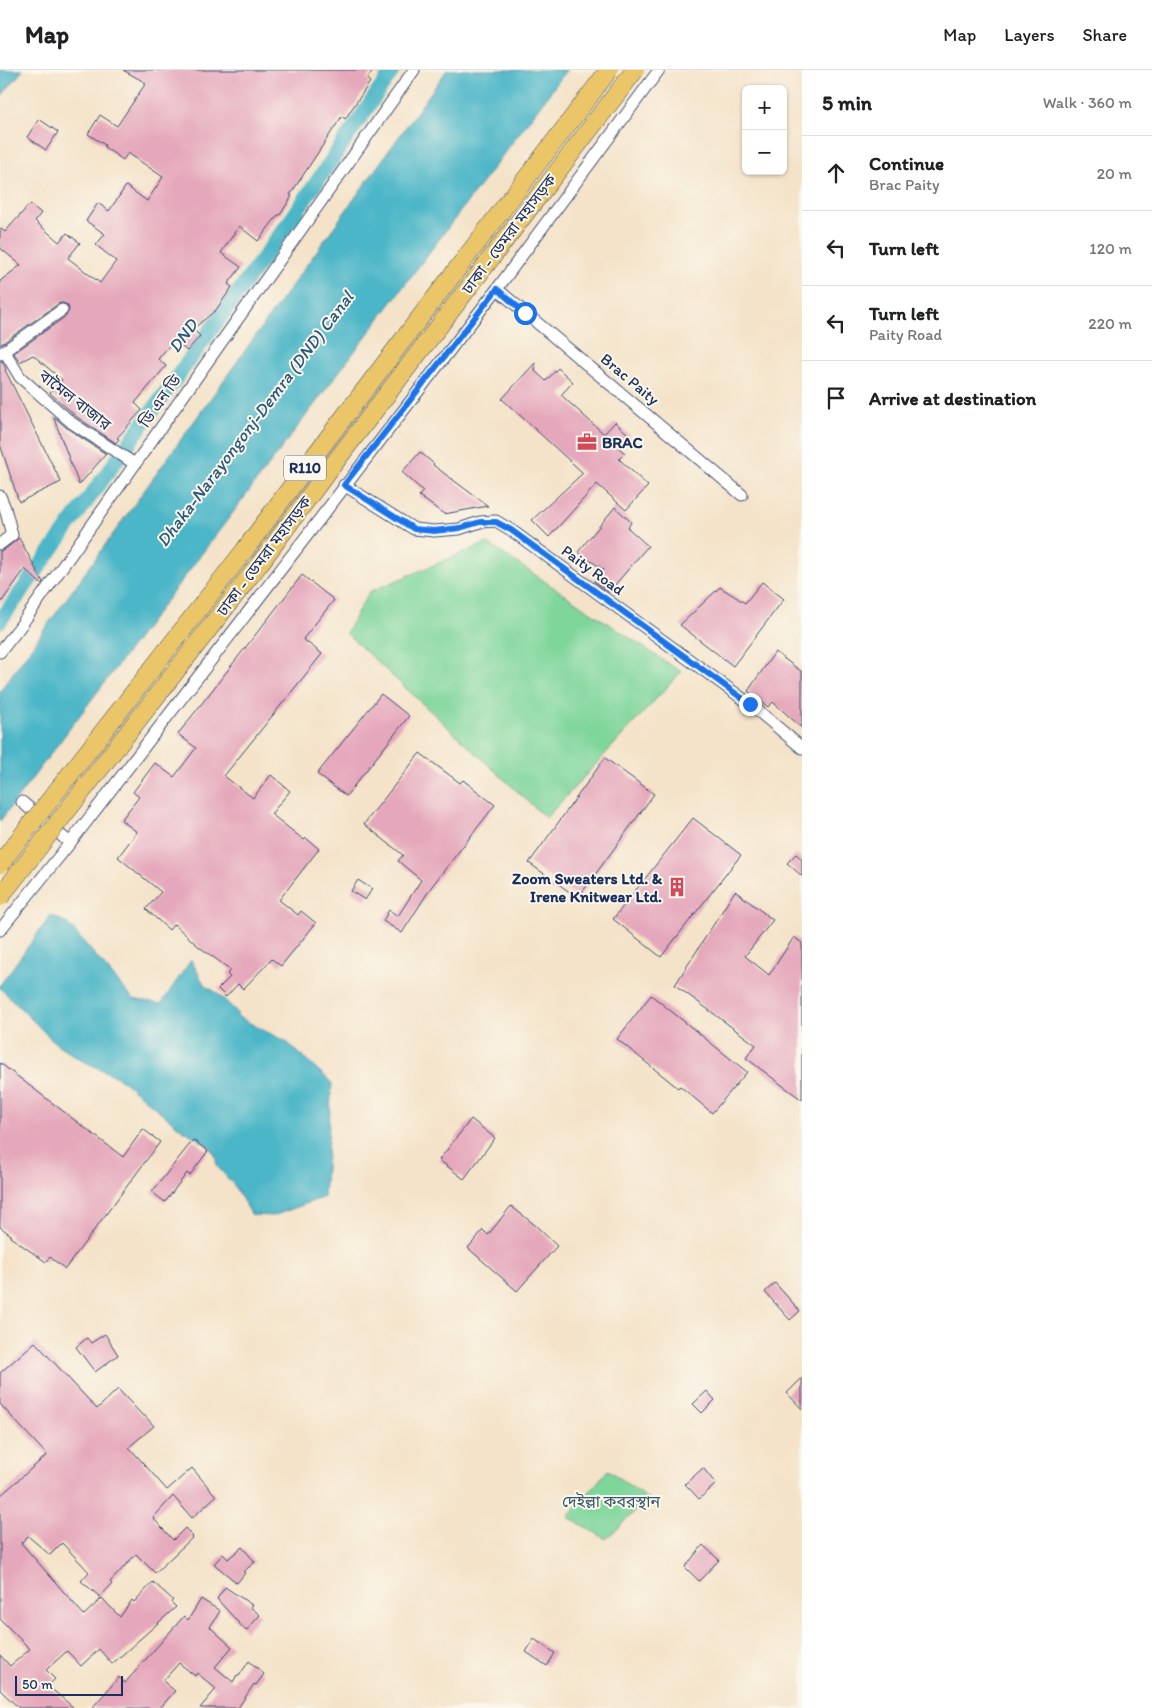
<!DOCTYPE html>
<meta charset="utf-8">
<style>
:root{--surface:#fff;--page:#f2f2f2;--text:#202124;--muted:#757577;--line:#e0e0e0}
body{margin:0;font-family:Itim,"Noto Sans Bengali",sans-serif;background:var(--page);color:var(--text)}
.controls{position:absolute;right:15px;top:15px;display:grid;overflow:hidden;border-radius:8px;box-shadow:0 1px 4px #0004}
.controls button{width:45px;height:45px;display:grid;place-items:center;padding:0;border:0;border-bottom:1px solid var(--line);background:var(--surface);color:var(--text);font:25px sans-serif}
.scale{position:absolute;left:15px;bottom:12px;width:108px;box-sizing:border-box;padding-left:5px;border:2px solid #1b2f5e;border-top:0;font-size:14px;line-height:18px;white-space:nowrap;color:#1b2f5e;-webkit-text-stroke:4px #fbf7ec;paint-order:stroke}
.stop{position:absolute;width:15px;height:15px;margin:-11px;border:4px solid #1a73e8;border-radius:50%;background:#fff}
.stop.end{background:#1a73e8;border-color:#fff;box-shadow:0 1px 5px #0008}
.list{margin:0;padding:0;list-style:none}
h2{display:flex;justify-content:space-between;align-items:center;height:65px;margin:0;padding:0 20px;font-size:21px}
h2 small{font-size:16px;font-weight:400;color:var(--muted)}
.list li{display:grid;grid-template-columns:32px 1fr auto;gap:15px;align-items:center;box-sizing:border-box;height:75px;padding:0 20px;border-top:1px solid var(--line)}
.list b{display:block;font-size:19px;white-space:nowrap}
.list p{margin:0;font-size:16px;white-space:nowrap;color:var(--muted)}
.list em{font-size:16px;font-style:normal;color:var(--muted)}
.icon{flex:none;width:28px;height:28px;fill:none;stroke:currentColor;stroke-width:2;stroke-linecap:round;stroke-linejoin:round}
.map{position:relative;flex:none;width:802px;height:1638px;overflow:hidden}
header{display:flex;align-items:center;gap:30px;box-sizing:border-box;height:70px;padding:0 25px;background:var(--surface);border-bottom:1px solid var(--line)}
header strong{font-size:24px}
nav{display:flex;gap:28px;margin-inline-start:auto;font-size:18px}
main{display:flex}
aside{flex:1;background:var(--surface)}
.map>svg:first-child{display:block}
.green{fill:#7fd69b;stroke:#4d827c}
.water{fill:#4bb6c7;stroke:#337292}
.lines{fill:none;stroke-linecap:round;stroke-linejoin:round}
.canal{stroke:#4bb6c7;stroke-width:15}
.building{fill:#e5a7bb}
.street-casing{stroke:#3c4a6e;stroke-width:13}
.street{stroke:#fff;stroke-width:11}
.primary-bridge-casing{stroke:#3c4a6e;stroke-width:19;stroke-linecap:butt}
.primary-bridge{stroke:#eac669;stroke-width:18}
.route{stroke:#1a73e8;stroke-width:6}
.labels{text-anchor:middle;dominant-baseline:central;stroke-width:4;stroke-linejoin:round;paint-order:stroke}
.shield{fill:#fbf7ec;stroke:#5e6b89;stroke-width:1}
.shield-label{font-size:15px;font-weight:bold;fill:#1b2f5e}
.street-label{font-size:16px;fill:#1b2f5e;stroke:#fbf7ec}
.poi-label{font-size:16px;font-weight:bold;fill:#1b2f5e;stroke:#fbf7ec;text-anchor:start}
.park-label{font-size:16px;fill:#34596d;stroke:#fbf7ec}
.water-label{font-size:18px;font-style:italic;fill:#29587e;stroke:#fbf7ec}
</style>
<header>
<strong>Map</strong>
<nav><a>Map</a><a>Layers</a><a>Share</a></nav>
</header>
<main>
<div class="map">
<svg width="802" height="1638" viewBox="0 0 802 1638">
<rect width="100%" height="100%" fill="#fbf7ec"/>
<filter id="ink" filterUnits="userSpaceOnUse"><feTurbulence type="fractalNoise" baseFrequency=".02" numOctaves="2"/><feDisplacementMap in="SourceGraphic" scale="10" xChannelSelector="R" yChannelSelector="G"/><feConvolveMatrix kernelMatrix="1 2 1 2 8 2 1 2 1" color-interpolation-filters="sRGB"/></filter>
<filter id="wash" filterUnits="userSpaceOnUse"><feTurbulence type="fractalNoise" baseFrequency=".0096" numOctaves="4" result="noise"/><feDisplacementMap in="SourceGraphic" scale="20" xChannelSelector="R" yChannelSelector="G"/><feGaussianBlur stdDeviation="1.12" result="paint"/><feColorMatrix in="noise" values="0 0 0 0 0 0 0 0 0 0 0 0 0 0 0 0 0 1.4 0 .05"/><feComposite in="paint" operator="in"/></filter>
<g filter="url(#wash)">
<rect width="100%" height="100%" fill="#f4e3c9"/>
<path class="green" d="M487,473L681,602L546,748L346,563L369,522Z
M608,1400L648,1429L606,1469L568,1447Z"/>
<path class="water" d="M0,0H23L0,28Z
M447,0H567L0,751V621Z
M51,845L68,854L133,929L161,934L191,890L205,916L216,922L236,941L238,947L287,972L332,1013L324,1127L273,1146L252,1145L232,1113L217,1096L215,1085L209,1076L180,1058L119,1008L77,988L54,972L0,918V915Z"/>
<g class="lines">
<path class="canal" d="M0,551L292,148L393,0"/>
</g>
<g id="blocks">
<path class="building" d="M123,0H373L367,9L370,12L345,49L342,46L290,125L292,126L280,145H278L258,171L239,156L221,183L241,197L228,214L232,217L216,240L193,259L200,266L187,281L174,270L158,289L166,296L135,333L142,340L117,368L119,369L116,373L77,347L50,323L62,310L33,285L20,292L14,283L66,246L69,240L68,235L62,233L58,234L0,275V211L21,195L0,178V158L5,162L30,134L41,143L35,151L59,172L67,163L80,173L68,188L100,213L116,191L96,175L105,164L86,151L98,133L109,141L126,116L147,131L163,107L128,83L123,90L104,77L105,75L88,64L100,45L117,56L146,13Z
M39,49L58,62L46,80L27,67Z
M0,291H2L6,299L5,300L61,412L19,432L0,374Z
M535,293V301L546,311L558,298L573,312L561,325L604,364L615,352L630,366L619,378L625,383L619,389L648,416L626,440L597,414L549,467L532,450L583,403L502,329Z
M53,346L68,359L106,384L79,415Z
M420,382L434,394L433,395L488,436L444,444L419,426L423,421L402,402Z
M615,437L631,452L628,458L648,476L609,522L594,511L604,500L578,482Z
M19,468L43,512L41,514L25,499L0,534V481L4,480Z
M302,505L334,530L303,569L322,584L224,706L253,728L271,705L290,721L271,744L304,770L306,768L319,779L279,830L298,845L301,841L316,853L281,896L272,889L243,919L238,914L226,927L218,919L230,907L227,904L231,900L198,876L174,854L169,860L146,839L161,822L118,787L137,762L121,750L139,727L133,722L155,693L174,707L196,678L178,664Z
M762,512L784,529L733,596L680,555L720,517L745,533Z
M775,582L802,602V658L773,632L768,637L748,621Z
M381,624L409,646L346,726L317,704Z
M420,683L460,713L463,710L495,735L432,816L402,863L383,851L389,840L398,846L421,810L398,791L403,785L364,754Z
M605,688L654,724L578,828L529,793Z
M693,748L741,785L661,887L613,849Z
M796,784L802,789V806L787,793Z
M358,810L372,819L365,830L351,821Z
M735,821L773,850L745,886L769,905L794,867L802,873V1030L746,988L756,975L675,915Z
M651,925L747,1002L712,1043L680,1016L678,1018L617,969Z
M0,993L123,1087L143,1059L160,1072L65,1199L50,1187L46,1192L10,1167L11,1165L0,1157Z
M471,1049L495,1068L464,1109L439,1090Z
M193,1070L208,1081L190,1105L187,1103L165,1132L152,1122Z
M511,1136L535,1155L557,1176L517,1221L468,1178L483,1160L488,1165Z
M775,1213L800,1241L790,1250L765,1222Z
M105,1264L118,1285L95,1302L76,1277L87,1268L91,1273Z
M35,1272L97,1339L118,1319L143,1346L144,1345L154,1356L129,1377L167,1420L192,1398L216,1426L192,1448L173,1426L153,1448L173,1470L185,1458L193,1467L155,1503L136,1484L110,1512L112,1514L100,1527L81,1511L89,1502L62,1473L50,1485L28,1466L21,1473L84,1545L102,1528L120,1547L132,1530L134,1532L153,1512L173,1530L171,1532L176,1537L112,1594L99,1579L81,1596L67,1581L46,1600L55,1609L48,1616L74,1638H19L0,1620V1585L10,1596L30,1579L0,1549V1426L47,1385L0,1334V1303Z
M802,1308V1339L787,1323Z
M707,1321L715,1330L702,1343L693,1334Z
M703,1398L716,1414L699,1429L685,1414Z
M703,1475L719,1490L699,1511L685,1497Z
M242,1477L255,1492L243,1502L245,1503L237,1513L214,1494L223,1484L228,1489Z
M225,1517L252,1535L250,1537L260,1545L246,1561L217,1529Z
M201,1529L220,1541L210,1557L232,1577L215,1597L233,1612L237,1605L239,1606L249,1591L264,1604L256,1615L254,1614L238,1638H200L216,1619L197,1603L195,1606L179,1593L163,1611L175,1621L160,1638H92L119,1607L125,1613L184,1546L188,1550Z
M534,1569L555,1583L547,1596L526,1582Z"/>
</g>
</g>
<g filter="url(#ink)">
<use href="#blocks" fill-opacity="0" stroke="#3c4a6e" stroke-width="1"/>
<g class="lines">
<defs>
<path id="street" d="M497,219L742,425
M5,282L20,307L72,353L135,394
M0,284L62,240
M344,415L414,459L434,461L459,459L480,452L496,451L511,460L750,634L802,678
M0,426L5,438L12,465L0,474
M0,582L19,558L414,0
M22,732L70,773
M0,860L70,773L497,219L659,0"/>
</defs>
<use href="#street" class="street-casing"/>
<use href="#street" class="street"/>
<defs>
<path id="primary-bridge" d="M0,794L244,481L306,397L609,0
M0,827L260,493L322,409L635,0"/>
</defs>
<use href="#primary-bridge" class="primary-bridge-casing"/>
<use href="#primary-bridge" class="primary-bridge"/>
</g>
</g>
<g class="lines" filter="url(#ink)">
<path class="route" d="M525,243L497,219L344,415L414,459L434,461L460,458L480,452H496L511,460L750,634"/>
</g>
<defs>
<symbol id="office-bare" viewBox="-9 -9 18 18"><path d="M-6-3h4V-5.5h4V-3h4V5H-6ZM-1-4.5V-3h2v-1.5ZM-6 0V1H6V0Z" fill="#d1495b" stroke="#fbf7ec" stroke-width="2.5" paint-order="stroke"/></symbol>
<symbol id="building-bare" viewBox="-9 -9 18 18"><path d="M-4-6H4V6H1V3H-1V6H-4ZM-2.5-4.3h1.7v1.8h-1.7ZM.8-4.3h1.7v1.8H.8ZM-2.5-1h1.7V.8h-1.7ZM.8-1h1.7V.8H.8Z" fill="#d1495b" stroke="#fbf7ec" stroke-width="2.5" paint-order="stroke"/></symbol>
</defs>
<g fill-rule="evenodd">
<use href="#office-bare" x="573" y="358" width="28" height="28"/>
<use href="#building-bare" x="663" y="803" width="28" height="28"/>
</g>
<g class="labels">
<rect class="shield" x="284" y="385.5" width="42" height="25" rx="4"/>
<g class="shield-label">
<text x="305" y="398">R110</text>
</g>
<g class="street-label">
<text transform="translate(509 164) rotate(-53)">ঢাকা - ডেমরা মহাসড়ক</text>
<text transform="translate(630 309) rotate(40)">Brac Paity</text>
<text transform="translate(75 330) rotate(38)">বামৈল বাজার</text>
<text transform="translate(160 331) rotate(-55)">ডি এন ডি</text>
<text transform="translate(264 486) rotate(-53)">ঢাকা - ডেমরা মহাসড়ক</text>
<text transform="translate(593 500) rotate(36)">Paity Road</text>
</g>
<g class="poi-label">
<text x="602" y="372">BRAC</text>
<text x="662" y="808" text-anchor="end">Zoom Sweaters Ltd. &amp;<tspan x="662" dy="18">Irene Knitwear Ltd.</tspan></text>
</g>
<g class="park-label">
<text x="611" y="1431">দেইল্লা কবরস্থান</text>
</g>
<g class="water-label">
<text transform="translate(183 266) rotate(-54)">DND</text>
<text transform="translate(255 349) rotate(-53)">Dhaka-Narayongonj-Demra (DND) Canal</text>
</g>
</g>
</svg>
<div class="controls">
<button>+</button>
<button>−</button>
</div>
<div class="scale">50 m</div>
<div class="stop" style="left:525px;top:243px"></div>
<div class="stop end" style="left:750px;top:634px"></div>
</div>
<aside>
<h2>5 min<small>Walk · 360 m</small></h2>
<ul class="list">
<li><svg class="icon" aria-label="ahead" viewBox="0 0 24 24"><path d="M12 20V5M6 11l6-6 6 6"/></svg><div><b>Continue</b><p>Brac Paity</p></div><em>20 m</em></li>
<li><svg class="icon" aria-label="left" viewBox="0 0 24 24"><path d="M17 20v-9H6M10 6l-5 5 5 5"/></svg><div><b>Turn left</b></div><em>120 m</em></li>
<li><svg class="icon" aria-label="left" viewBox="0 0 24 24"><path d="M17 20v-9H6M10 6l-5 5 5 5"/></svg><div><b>Turn left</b><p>Paity Road</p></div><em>220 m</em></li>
<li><svg class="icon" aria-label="arrive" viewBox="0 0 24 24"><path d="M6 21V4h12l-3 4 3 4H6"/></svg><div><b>Arrive at destination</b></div></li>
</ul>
</aside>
</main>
